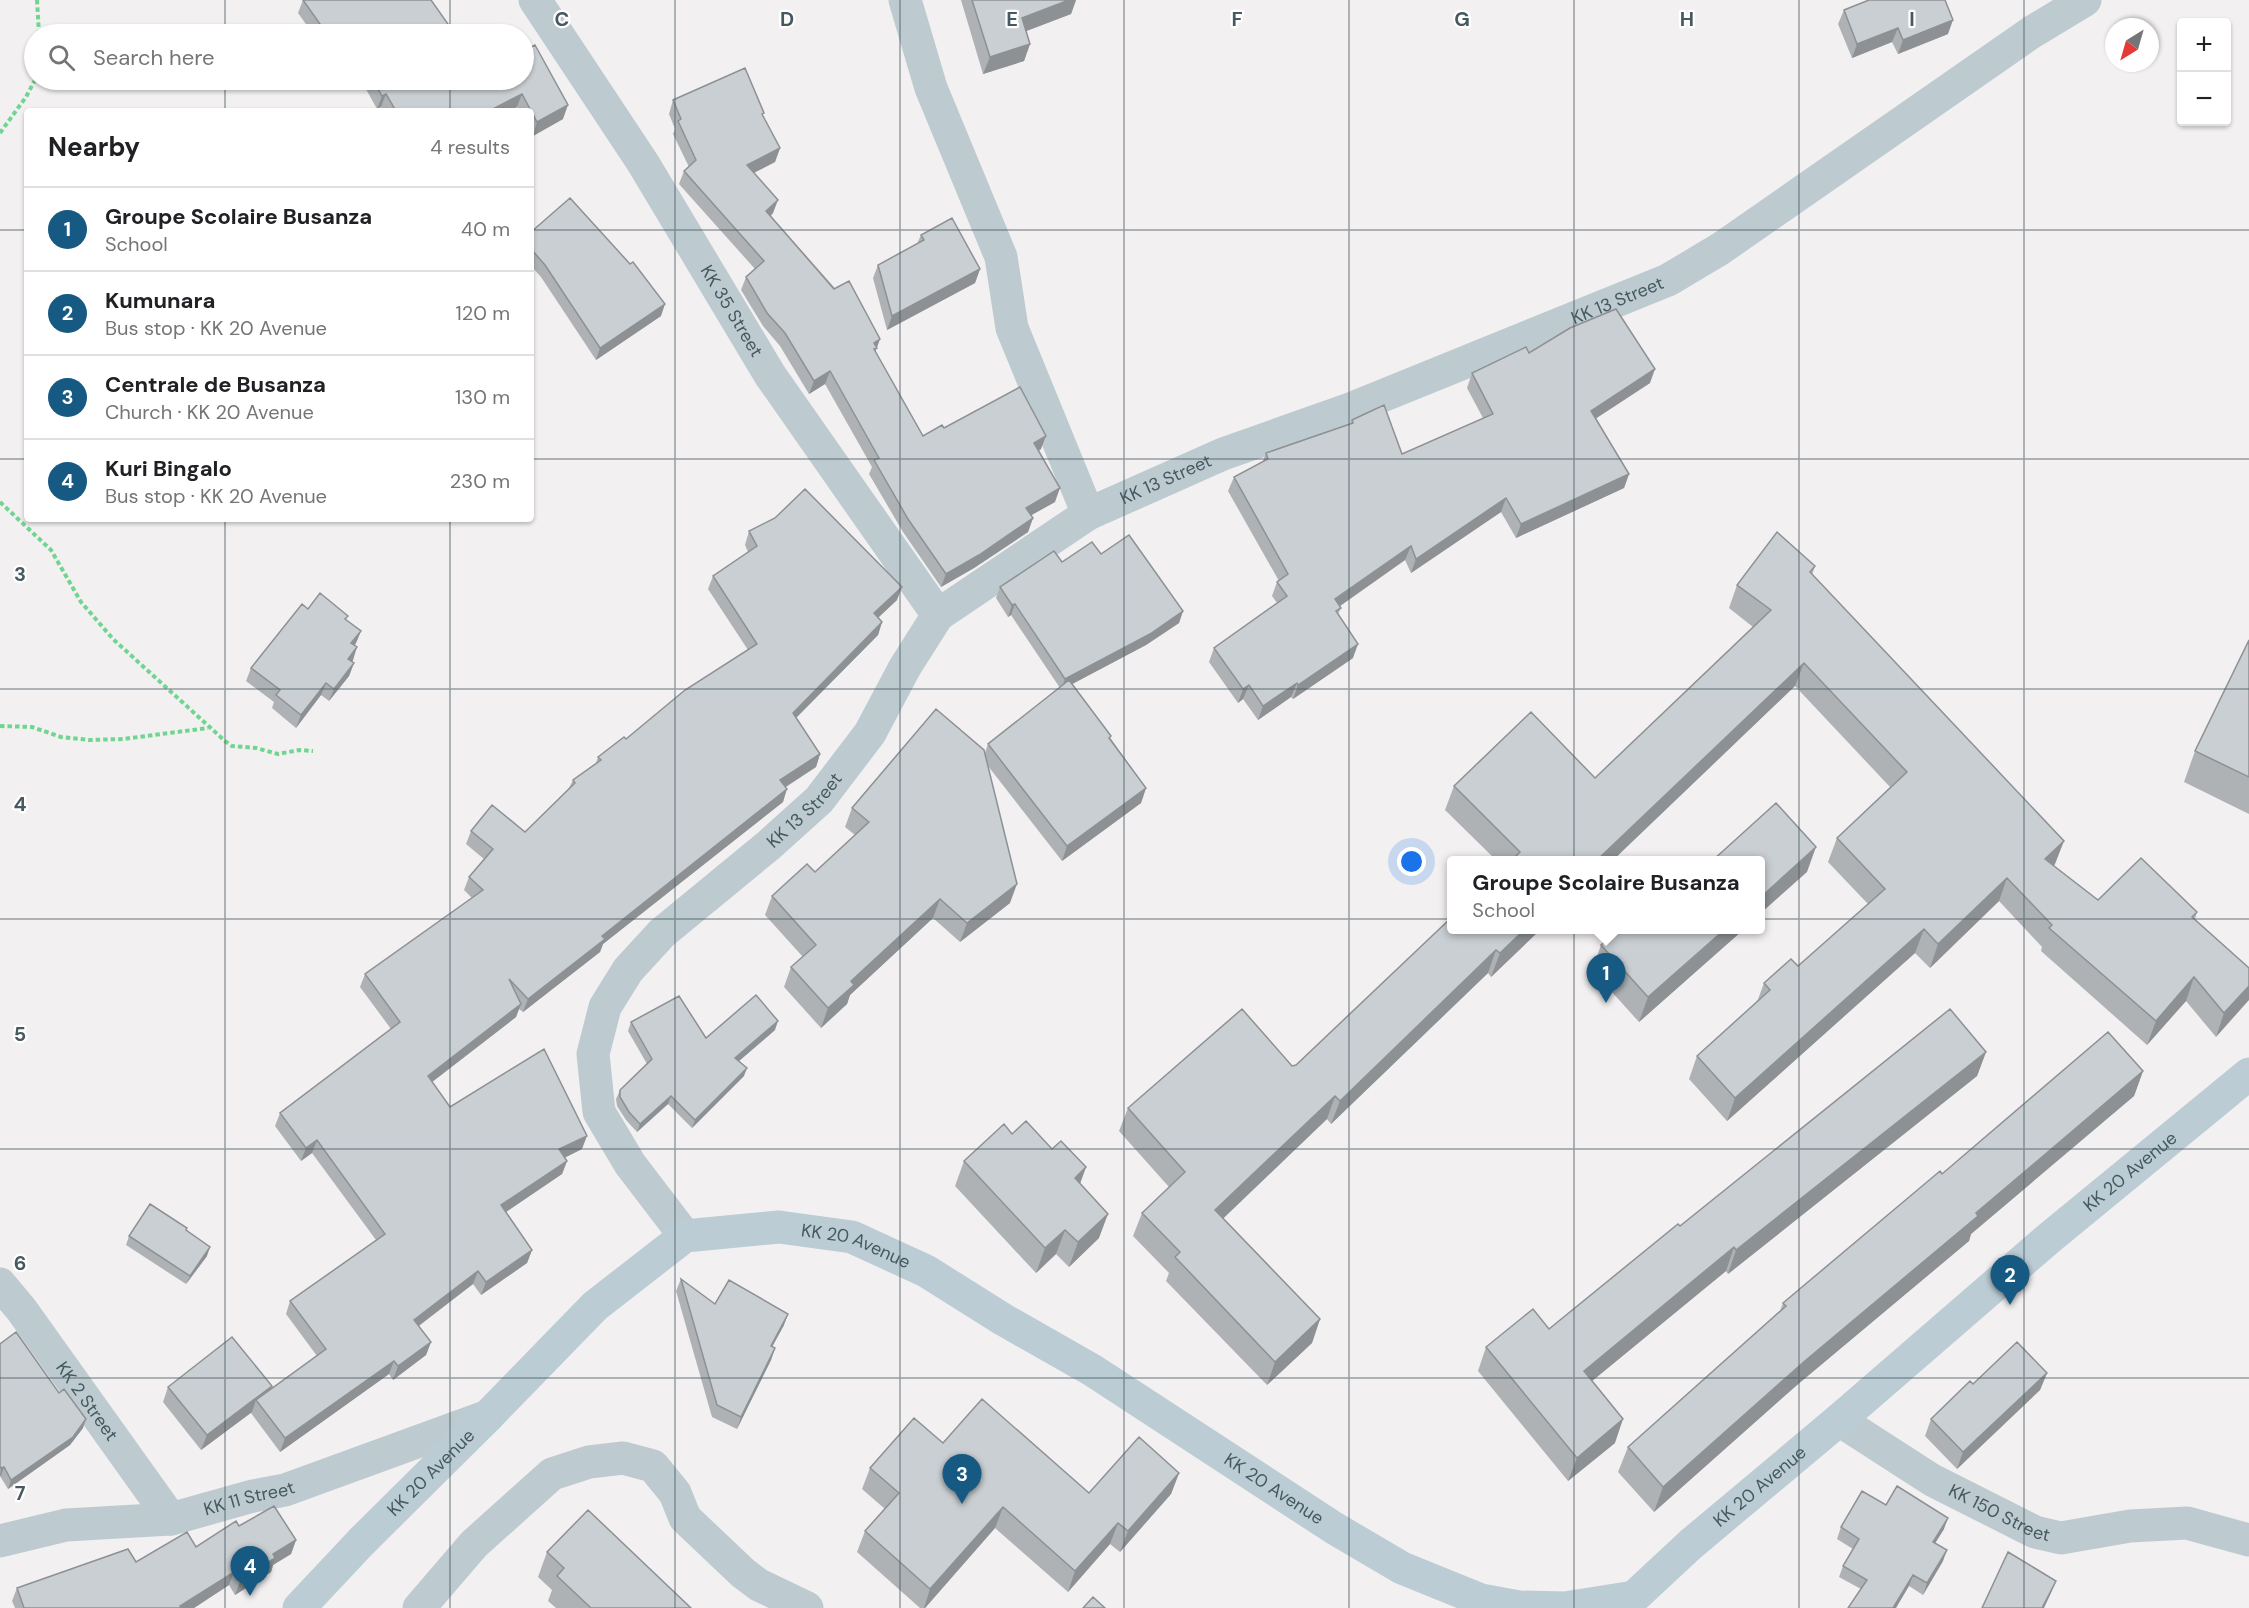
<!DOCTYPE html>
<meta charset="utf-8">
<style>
:root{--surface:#fff;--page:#f2f2f2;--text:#202124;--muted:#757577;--line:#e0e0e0;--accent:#165982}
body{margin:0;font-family:"DM Sans",sans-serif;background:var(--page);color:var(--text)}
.controls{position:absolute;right:18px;top:18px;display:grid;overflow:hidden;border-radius:6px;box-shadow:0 2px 4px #0004}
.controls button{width:54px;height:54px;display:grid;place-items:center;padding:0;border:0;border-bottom:2px solid var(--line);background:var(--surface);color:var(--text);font:30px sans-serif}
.compass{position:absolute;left:2105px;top:18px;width:54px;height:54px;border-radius:50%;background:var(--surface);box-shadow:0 2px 4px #0004;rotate:217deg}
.you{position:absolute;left:1412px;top:862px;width:21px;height:21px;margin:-15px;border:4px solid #fff;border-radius:50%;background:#1a73e8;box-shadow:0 0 0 9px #1a73e833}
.badge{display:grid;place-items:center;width:39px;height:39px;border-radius:50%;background:var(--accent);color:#fff;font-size:20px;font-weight:700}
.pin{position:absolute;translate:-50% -50px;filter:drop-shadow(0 2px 3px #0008)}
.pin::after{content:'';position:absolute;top:32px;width:21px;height:18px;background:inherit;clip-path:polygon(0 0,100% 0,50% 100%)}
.popup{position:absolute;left:1447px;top:856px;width:318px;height:78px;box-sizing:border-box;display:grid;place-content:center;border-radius:6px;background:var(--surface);filter:drop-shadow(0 2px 4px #0005);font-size:20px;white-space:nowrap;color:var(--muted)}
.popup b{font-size:22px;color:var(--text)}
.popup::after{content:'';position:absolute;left:50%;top:100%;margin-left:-12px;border:12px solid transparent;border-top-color:var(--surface)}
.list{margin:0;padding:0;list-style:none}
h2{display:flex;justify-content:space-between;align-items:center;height:78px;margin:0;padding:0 24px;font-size:26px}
h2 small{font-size:20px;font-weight:400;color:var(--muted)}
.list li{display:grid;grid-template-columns:39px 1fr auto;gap:18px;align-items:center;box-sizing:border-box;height:84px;padding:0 24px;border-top:2px solid var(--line)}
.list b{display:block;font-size:22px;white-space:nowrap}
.list p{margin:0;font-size:20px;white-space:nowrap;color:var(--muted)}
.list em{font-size:20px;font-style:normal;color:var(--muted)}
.icon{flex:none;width:33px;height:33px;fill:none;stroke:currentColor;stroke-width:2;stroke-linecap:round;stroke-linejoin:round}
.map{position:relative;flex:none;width:2249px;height:1608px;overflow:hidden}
.search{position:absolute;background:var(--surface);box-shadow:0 2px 4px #0004;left:24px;top:24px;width:510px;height:66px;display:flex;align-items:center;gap:15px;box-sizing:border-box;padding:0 21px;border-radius:33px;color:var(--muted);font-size:22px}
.panel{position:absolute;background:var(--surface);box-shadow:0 2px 4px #0004;left:24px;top:108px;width:510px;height:414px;border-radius:6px}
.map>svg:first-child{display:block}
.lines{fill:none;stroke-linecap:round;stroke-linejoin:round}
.path{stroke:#70d590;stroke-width:4;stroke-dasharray:4.5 3;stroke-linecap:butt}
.minor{stroke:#bdcbd1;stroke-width:33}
.secondary{stroke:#bbccd4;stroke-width:33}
.wall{fill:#aeb2b5}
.shaded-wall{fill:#8d9194}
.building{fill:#cacfd3;stroke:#8d9194;stroke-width:1.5}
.grid{fill:none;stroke:#465960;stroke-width:1.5;stroke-opacity:0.55}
.labels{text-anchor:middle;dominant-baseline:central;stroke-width:4.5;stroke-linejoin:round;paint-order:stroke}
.street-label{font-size:18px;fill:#465960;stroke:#fff}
.grid-label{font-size:20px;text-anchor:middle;font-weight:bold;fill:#465960;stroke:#fff;stroke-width:4.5;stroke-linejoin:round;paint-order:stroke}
</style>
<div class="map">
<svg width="2249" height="1608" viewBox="0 0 2249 1608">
<rect width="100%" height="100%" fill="#f3f0f1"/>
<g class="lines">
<path class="path" d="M37,0L39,34
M0,133L26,97L35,80
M0,502L51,550L81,602L113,639L225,741L232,746L256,748L278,754L299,750L313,751
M0,726L32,727L61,737L89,740L123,739L208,728"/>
<g class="minor">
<path id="s1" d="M535,0L643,163L770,375L938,615"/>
<path d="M905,0L931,88L1001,257L1012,328L1088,514"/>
<path id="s2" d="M685,1236L630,1164L599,1112L593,1054L605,1007L628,970L662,933L769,845L819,800L870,733L905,667L938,615L1088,514L1223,454L1350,409L1668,280L1720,249L2032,32L2085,0"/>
<path id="s3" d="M0,1284L21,1309L171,1519"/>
<path id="s4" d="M1839,1420L1932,1480L2035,1532L2061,1538L2130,1526L2187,1523L2249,1540"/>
<path id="s5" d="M0,1541L66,1525L171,1519L253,1496L285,1490L488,1416"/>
<path d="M419,1608L474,1544L552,1474L589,1462L623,1458L653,1466L675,1493L685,1518L743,1573L759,1585L807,1608"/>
</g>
<path class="secondary" id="s6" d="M299,1608L361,1542L488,1416L595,1306L685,1236L779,1227L852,1237L926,1271L1004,1320L1092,1370L1334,1528L1402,1568L1481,1600L1519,1607L1565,1608L1634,1597L1691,1544L1839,1420L2048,1239L2249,1074"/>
</g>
<path class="wall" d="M303,0L455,34H313L298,13Z
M961,0H1076L1071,14L1026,31L1030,44L1024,61L983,74Z
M1844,10L1948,34L1898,54L1892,42L1852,58L1838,24Z
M361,80H524L563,119L533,136L531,133V111H519L517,107L509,111H383L381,107L377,109Z
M673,100L763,117L780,148L775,162L753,173L773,213L771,216L880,339L875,351L923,436L944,428L1041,449L1039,451L1055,502L1031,515L1033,518L1028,532L974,568L941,587L903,532L869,474L872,467L825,384L809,394L780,346L763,326L741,290L746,277L755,269L679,184L684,171L689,167L673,134L675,129L669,114Z
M531,232L661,316L596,360L541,277L531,266Z
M921,235L980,269L975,283L887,330L873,278L878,265L917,244Z
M1529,353L1650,383L1596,418L1629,474L1624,488L1516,538L1501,512L1411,573L1405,560L1340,606L1341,608L1338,614L1353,658L1293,699L1291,697L1258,720L1243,699L1238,703L1209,662L1214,648L1277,603L1272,596L1277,582L1279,581L1228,491L1234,477L1263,461L1266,453L1350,424L1352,420L1402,454L1483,418L1467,388L1472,373Z
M749,531L897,600L878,618L882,622L878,635L796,718L820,754L816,767L786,787L783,802L603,944L600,952L523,1012L519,1009L516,1017L432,1082L450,1107L582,1149L564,1158L567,1161L562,1174L506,1212L532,1250L527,1263L481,1295L473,1284L419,1326L431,1342L426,1355L393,1380L389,1374L280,1452L251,1413L252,1412L201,1450L163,1402L168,1387L270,1390L317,1356L286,1314L290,1301L376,1240L312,1153L301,1161L275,1126L280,1113L391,1029L360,987L365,974L472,898L464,890L469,877L484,859L466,844L471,831L525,832L569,788L573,780L596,763L598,757L626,739L748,650L708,589L713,576L748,552L745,545Z
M1101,554L1183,611L1179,623L1146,645L1072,684L1146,788L1141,803L1062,861L988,766L1010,903L960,942L933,918L850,995L847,1004L821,1028L784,987L791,967L803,957L765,915L772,896L815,872L855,835L845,827L852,808L985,753L988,744L1060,688L1011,615L1008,617L996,598L1000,587L1062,562Z
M1815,566L1812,575L2055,864L2054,866L2098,900L2197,912L2195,919L2249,968L2216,1037L2186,1001L2147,1045L2041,951L2042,947L1999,901L1930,968L1915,953L1727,1121L1689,1079L1697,1056L1757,1002L1764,983L1798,966L1868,904L1828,862L1837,838L1890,787L1795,686L1612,861H1497L1445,810L1454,786L1595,778L1753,627L1729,608L1737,585Z
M308,609L346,620L361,631L355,645L353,660L352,662L354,663L349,676L329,701L321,695L296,728L272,708L274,702L246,681L251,668Z
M2249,640V814L2184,782L2195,751Z
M1452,930H1540L1491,977L1488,973L1331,1124L1327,1119L1223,1218L1320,1319L1312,1343L1267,1385L1166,1281L1169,1273L1133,1236L1142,1213L1169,1187L1119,1131L1128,1108L1296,1065Z
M1743,930L1639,1022L1592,970L1601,945Z
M631,1022L706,1038L775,1030L739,1061L744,1076L692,1128L668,1104L637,1132L626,1120L617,1106L616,1099L620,1090L647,1064L628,1031Z
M1986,1052L1977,1076L1728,1274L1726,1271L1592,1381L1615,1443L1568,1481L1478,1371L1486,1347L1549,1329L1680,1226Z
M2143,1071L2134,1096L1971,1234L1969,1241L1797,1385L1654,1512L1618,1472L1628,1447L1780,1311L1783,1303L1942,1174Z
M1012,1134L1052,1149L1086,1167L1080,1183L1099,1238L1069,1267L1056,1254L1036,1273L955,1186L964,1161Z
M186,1231L207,1256L186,1284L126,1245L129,1236Z
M681,1279L715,1304L784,1325L772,1347L775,1348L771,1360L737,1429L712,1417L676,1291Z
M0,1344L83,1428L70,1445L8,1489L0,1476Z
M2047,1373L2040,1390L1957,1469L1925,1436L1931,1419L1973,1384Z
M943,1443L1089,1493L1179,1473L1171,1494L1120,1552L1110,1544L1068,1592L995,1528L925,1608H920L857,1552L865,1531L885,1509L862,1489L870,1468Z
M1886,1505L1944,1529L1935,1543L1943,1561L1923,1595L1909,1586L1861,1589L1839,1577L1843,1566L1853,1549L1837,1539L1841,1527Z
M239,1526L296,1540L291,1554L273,1565L271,1572L235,1595L229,1585L194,1608H15L12,1601L17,1588L136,1562L196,1547Z
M547,1552L691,1608H556L548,1601L552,1590L538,1577Z"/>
<path class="shaded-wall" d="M1069,0H1076L1071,14L1016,35L1022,18Z
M1953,20L1948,34L1898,54L1903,40Z
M345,28L343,34H335Z
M1898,28L1892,42L1852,58L1857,44Z
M1030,44L1024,61L983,74L990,57Z
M386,94L381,107L377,109L382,96Z
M522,94L517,107L509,111H489Z
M568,105L563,119L533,136L537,122Z
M780,148L775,162L742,179L747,165Z
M778,200L773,213L761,224L766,211Z
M980,269L975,283L887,330L892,316Z
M665,304L661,316L596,360L600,348Z
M880,339L872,361L874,343Z
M1655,369L1650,383L1586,425L1591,411Z
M830,371L825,384L809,394L814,381Z
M1046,436L1041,449L1029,456L1034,443Z
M1629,474L1624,488L1516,538L1521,524Z
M1060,488L1055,502L1021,521L1026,508Z
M1506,498L1501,512L1411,573L1416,559Z
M1033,518L1028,532L974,568L941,587L946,574Z
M1411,546L1405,560L1330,613L1335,599Z
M902,587L897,600L869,626L874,613Z
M1015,604L1011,615L1008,617L1012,605Z
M1183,611L1179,623L1146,645L1061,690L1065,679Z
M882,622L878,635L788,726L793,713Z
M361,631L356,643L347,656L351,643Z
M1358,644L1353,658L1293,699L1298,685Z
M357,647L353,660L344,672L348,659Z
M354,663L349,676L329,701L334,689Z
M1804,663L1795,686L1612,861H1596Z
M326,683L321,695L296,728L301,715Z
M1297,683L1291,697L1258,720L1263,706Z
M1249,685L1243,699L1238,703L1243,689Z
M820,754L816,767L776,793L780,780Z
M1146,788L1141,803L1062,861L1067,846Z
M787,789L783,802L603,944L600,952L523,1012L528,999L602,936Z
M2064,841L2055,864L2036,882L2045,859Z
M1816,847L1807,872L1761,913V897Z
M2007,878L1999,901L1930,968L1938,944Z
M1017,884L1010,903L960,942L967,923Z
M940,899L933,918L850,995L847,1004L821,1028L828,1008L851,981Z
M1924,929L1915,953L1727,1121L1735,1098Z
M1524,930H1540L1491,977L1500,953Z
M1724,930H1743L1639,1022L1648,997Z
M1496,950L1488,973L1331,1124L1340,1101Z
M2194,977L2186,1001L2147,1045L2156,1021Z
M2249,986V1000L2216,1037L2224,1013Z
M521,1004L516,1017L423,1089L428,1076Z
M778,1021L775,1030L732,1067L735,1058Z
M1986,1052L1977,1076L1728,1274L1736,1250Z
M747,1068L744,1076L692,1128L695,1120Z
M2143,1071L2134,1096L1971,1234L1969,1241L1797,1385L1654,1512L1663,1487L1806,1360L1976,1213Z
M671,1096L668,1104L637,1132L640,1124Z
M1335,1096L1327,1119L1207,1234L1215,1210Z
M587,1136L582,1149L554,1163L559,1149Z
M317,1140L312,1153L301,1161L306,1148Z
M567,1161L562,1174L497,1218L501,1205Z
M1086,1167L1077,1192L1075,1178Z
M1108,1214L1099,1238L1069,1267L1078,1242Z
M1065,1230L1056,1254L1036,1273L1045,1248Z
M210,1247L207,1256L186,1284L190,1276Z
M1734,1247L1726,1271L1575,1395L1584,1371Z
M532,1250L527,1263L481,1295L486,1282Z
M478,1271L473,1284L409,1333L414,1320Z
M788,1314L784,1325L766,1358L771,1346Z
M1320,1319L1312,1343L1267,1385L1275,1362Z
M431,1342L426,1355L393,1380L398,1366Z
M775,1348L771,1360L737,1429L741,1417Z
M394,1361L389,1374L280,1452L285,1438Z
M2047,1373L2040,1390L1957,1469L1963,1452Z
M272,1386L266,1401L256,1400L252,1412L201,1450L207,1435Z
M86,1419L83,1428L70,1445L8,1489L11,1480Z
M1623,1419L1615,1443L1568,1481L1577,1458Z
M4,1467L1,1476H0L1,1468Z
M1179,1473L1171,1494L1120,1552L1128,1531Z
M1003,1507L995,1528L925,1608H924L930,1589Z
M1948,1518L1944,1529L1929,1553L1933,1542Z
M1118,1523L1110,1544L1068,1592L1075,1571Z
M296,1540L291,1554L273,1565L271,1572L235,1595L240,1581L273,1554Z
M1947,1550L1943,1561L1923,1595L1927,1583Z
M234,1572L229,1585L194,1608H180V1606Z
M1913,1575L1909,1586L1896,1608H1893Z
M2056,1581L2051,1593L2044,1608H2042Z"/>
<path class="building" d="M303,0H431L455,34H348L345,28L335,34H327Z
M972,0H1069L1022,18L1030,44L990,57Z
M1869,0H1945L1953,20L1903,40L1898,28L1857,44L1844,10Z
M535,45L568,105L537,122L522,94L489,111H396L386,94L382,96L373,80H524V49V50Z
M745,68L764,113L762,114L780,148L747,165L778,200L766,211L834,289L849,281L880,339L874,343L877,348L874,349L923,436L942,425L944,428L1020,387L1046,436L1034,443L1060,488L1026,508L1033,518L979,555L946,574L908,519L874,460L879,458L830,371L814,381L785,333L767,313L746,277L764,261L684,171L696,160L678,121L681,119L673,100Z
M570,198L630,264L633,262L665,304L600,348L545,265L531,249V232Z
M952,218L980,269L892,316L878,265L924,240L921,235Z
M1616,309L1655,369L1591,411L1629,474L1521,524L1506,498L1416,559L1411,546L1335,599L1341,608L1336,611L1358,644L1298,685L1297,683L1263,706L1249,685L1243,689L1214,648L1287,596L1277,582L1288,574L1234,477L1268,459L1266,453L1353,423L1352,420L1384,405L1402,454L1493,414L1472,373L1526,347L1529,353L1570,328Z
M805,489L902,587L874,613L882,622L793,713L820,754L780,780L787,789L602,936L605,939L528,999L509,979L521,1004L428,1076L450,1107L544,1049L587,1136L559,1149L567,1161L501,1205L532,1250L486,1282L478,1271L414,1320L431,1342L398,1366L394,1361L285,1438L256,1400L326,1349L290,1301L385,1234L317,1140L306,1148L280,1113L400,1022L365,974L483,890L469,877L493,849L471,831L492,805L525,832L575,783L573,780L601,760L598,757L624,737L626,739L685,690L757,644L713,576L757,546L749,531L775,518Z
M1777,532L1815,566L1810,572L2064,841L2045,859L2098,900L2141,858L2197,912L2192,917L2249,968V986L2224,1013L2194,977L2156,1021L2049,928L2052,925L2007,878L1938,944L1924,929L1735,1098L1697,1056L1770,990L1764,983L1791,959L1798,966L1885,889L1837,838L1907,772L1804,663L1596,861H1511L1520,852L1454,786L1531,712L1595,778L1771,610L1737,585Z
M1129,535L1183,611L1150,634L1065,679L1015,604L1012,605L1000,587L1054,551L1062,562L1092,542L1101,554Z
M320,593L348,616L345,619L361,631L351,643L357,647L348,659L354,663L334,689L326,683L301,715L276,695L280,690L251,668L302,604L308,609Z
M2249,640V777L2195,751Z
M1069,680L1111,736L1109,738L1146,788L1067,846L988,744Z
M936,709L984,750L1017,884L967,923L940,899L851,981L854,985L828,1008L791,967L816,945L772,896L807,864L815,872L869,822L852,808Z
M1776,803L1816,847L1761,897V861H1712Z
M1452,917V930H1524L1500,953L1496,950L1340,1101L1335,1096L1215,1210L1320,1319L1275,1362L1175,1257L1180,1252L1142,1213L1185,1172L1128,1108L1242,1009L1292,1066L1296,1065Z
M1619,930H1724L1648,997L1601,945Z
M756,995L778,1021L735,1058L747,1068L695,1120L671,1096L640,1124L629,1112L620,1097V1090L652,1059L631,1022L679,996L706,1038Z
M1950,1009L1986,1052L1736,1250L1734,1247L1584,1371L1623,1419L1577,1458L1486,1347L1533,1309L1549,1329L1678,1224L1680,1226Z
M2108,1032L2143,1071L1976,1213L1978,1216L1806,1360L1663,1487L1628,1447L1786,1306L1783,1303L1940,1171L1942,1174Z
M1026,1121L1052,1149L1061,1141L1086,1167L1075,1178L1108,1214L1078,1242L1065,1230L1045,1248L964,1161L1004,1124L1012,1134Z
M150,1204L187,1228L186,1230L210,1247L190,1276L129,1236Z
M681,1279L715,1304L729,1280L788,1314L771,1346L775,1348L741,1417L717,1405Z
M16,1332L59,1393L64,1389L86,1419L73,1437L11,1480L4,1467L1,1468L0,1466V1344Z
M232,1337L272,1386L207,1435L168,1387Z
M2017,1342L2047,1373L1963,1452L1931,1419L1970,1381L1973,1384Z
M982,1399L1089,1493L1139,1437L1179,1473L1128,1531L1118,1523L1075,1571L1003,1507L930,1589L865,1531L899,1493L870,1468L914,1418L943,1443Z
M1897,1486L1948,1518L1933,1542L1947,1550L1927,1583L1913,1575L1893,1608H1848L1867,1580L1843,1566L1859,1539L1841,1527L1862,1491L1886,1505Z
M274,1506L296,1540L273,1554L275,1558L240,1581L234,1572L180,1606L181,1608H24L17,1588L128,1549L136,1562L187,1532L196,1547L236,1521L239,1526Z
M588,1510L691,1608H591L557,1576L564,1568L547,1552Z
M2008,1552L2056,1581L2042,1608H1982Z
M1093,1597L1105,1608H1083Z"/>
<path class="grid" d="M225,0V34M450,0V34M675,0V1608M900,0V1608M1124,0V1608M1349,0V1608M1574,0V1608M1799,0V1608M2024,0V1608M225,80V111M450,80V111M0,230H27M531,230H2249M0,459H27M531,459H2249M225,519V1608M450,519V1608M0,689H2249M0,919H2249M0,1149H2249M0,1378H2249"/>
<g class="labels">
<g class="street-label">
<text stroke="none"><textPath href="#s2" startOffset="1530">KK 13 Street</textPath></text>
<text stroke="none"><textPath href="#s1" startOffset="368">KK 35 Street</textPath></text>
<text stroke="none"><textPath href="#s2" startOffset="1044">KK 13 Street</textPath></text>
<text stroke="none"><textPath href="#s2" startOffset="540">KK 13 Street</textPath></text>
<text stroke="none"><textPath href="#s6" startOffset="2241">KK 20 Avenue</textPath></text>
<text stroke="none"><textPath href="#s6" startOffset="711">KK 20 Avenue</textPath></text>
<text stroke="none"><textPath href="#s3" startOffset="146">KK 2 Street</textPath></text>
<text stroke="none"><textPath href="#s6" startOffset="189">KK 20 Avenue</textPath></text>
<text stroke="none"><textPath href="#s6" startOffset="1755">KK 20 Avenue</textPath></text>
<text stroke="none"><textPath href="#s6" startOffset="1197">KK 20 Avenue</textPath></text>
<text stroke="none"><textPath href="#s5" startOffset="254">KK 11 Street</textPath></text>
<text stroke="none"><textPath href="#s4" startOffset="186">KK 150 Street</textPath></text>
</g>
</g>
<g class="grid-label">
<text x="562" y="26">C</text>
<text x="787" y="26">D</text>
<text x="1012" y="26">E</text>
<text x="1237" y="26">F</text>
<text x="1462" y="26">G</text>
<text x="1687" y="26">H</text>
<text x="1912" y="26">I</text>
<text x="20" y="581">3</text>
<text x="20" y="811">4</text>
<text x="20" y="1041">5</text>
<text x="20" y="1270">6</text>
<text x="20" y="1500">7</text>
</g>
</svg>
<div class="controls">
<button>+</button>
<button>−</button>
</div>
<svg class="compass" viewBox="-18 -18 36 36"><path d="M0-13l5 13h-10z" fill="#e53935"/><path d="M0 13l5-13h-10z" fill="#757577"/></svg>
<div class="you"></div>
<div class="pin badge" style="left:1606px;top:1003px">1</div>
<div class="popup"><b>Groupe Scolaire Busanza</b>School</div>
<div class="pin badge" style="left:2010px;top:1305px">2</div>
<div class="pin badge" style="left:962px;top:1504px">3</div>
<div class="pin badge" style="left:250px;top:1596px">4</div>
<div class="search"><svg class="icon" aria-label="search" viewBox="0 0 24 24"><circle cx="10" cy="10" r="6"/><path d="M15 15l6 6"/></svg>Search here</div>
<section class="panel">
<h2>Nearby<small>4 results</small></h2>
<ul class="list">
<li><span class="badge">1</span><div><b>Groupe Scolaire Busanza</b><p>School</p></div><em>40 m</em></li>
<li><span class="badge">2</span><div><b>Kumunara</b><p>Bus stop · KK 20 Avenue</p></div><em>120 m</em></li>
<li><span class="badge">3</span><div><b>Centrale de Busanza</b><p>Church · KK 20 Avenue</p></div><em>130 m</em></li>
<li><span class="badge">4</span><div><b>Kuri Bingalo</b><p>Bus stop · KK 20 Avenue</p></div><em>230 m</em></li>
</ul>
</section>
</div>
